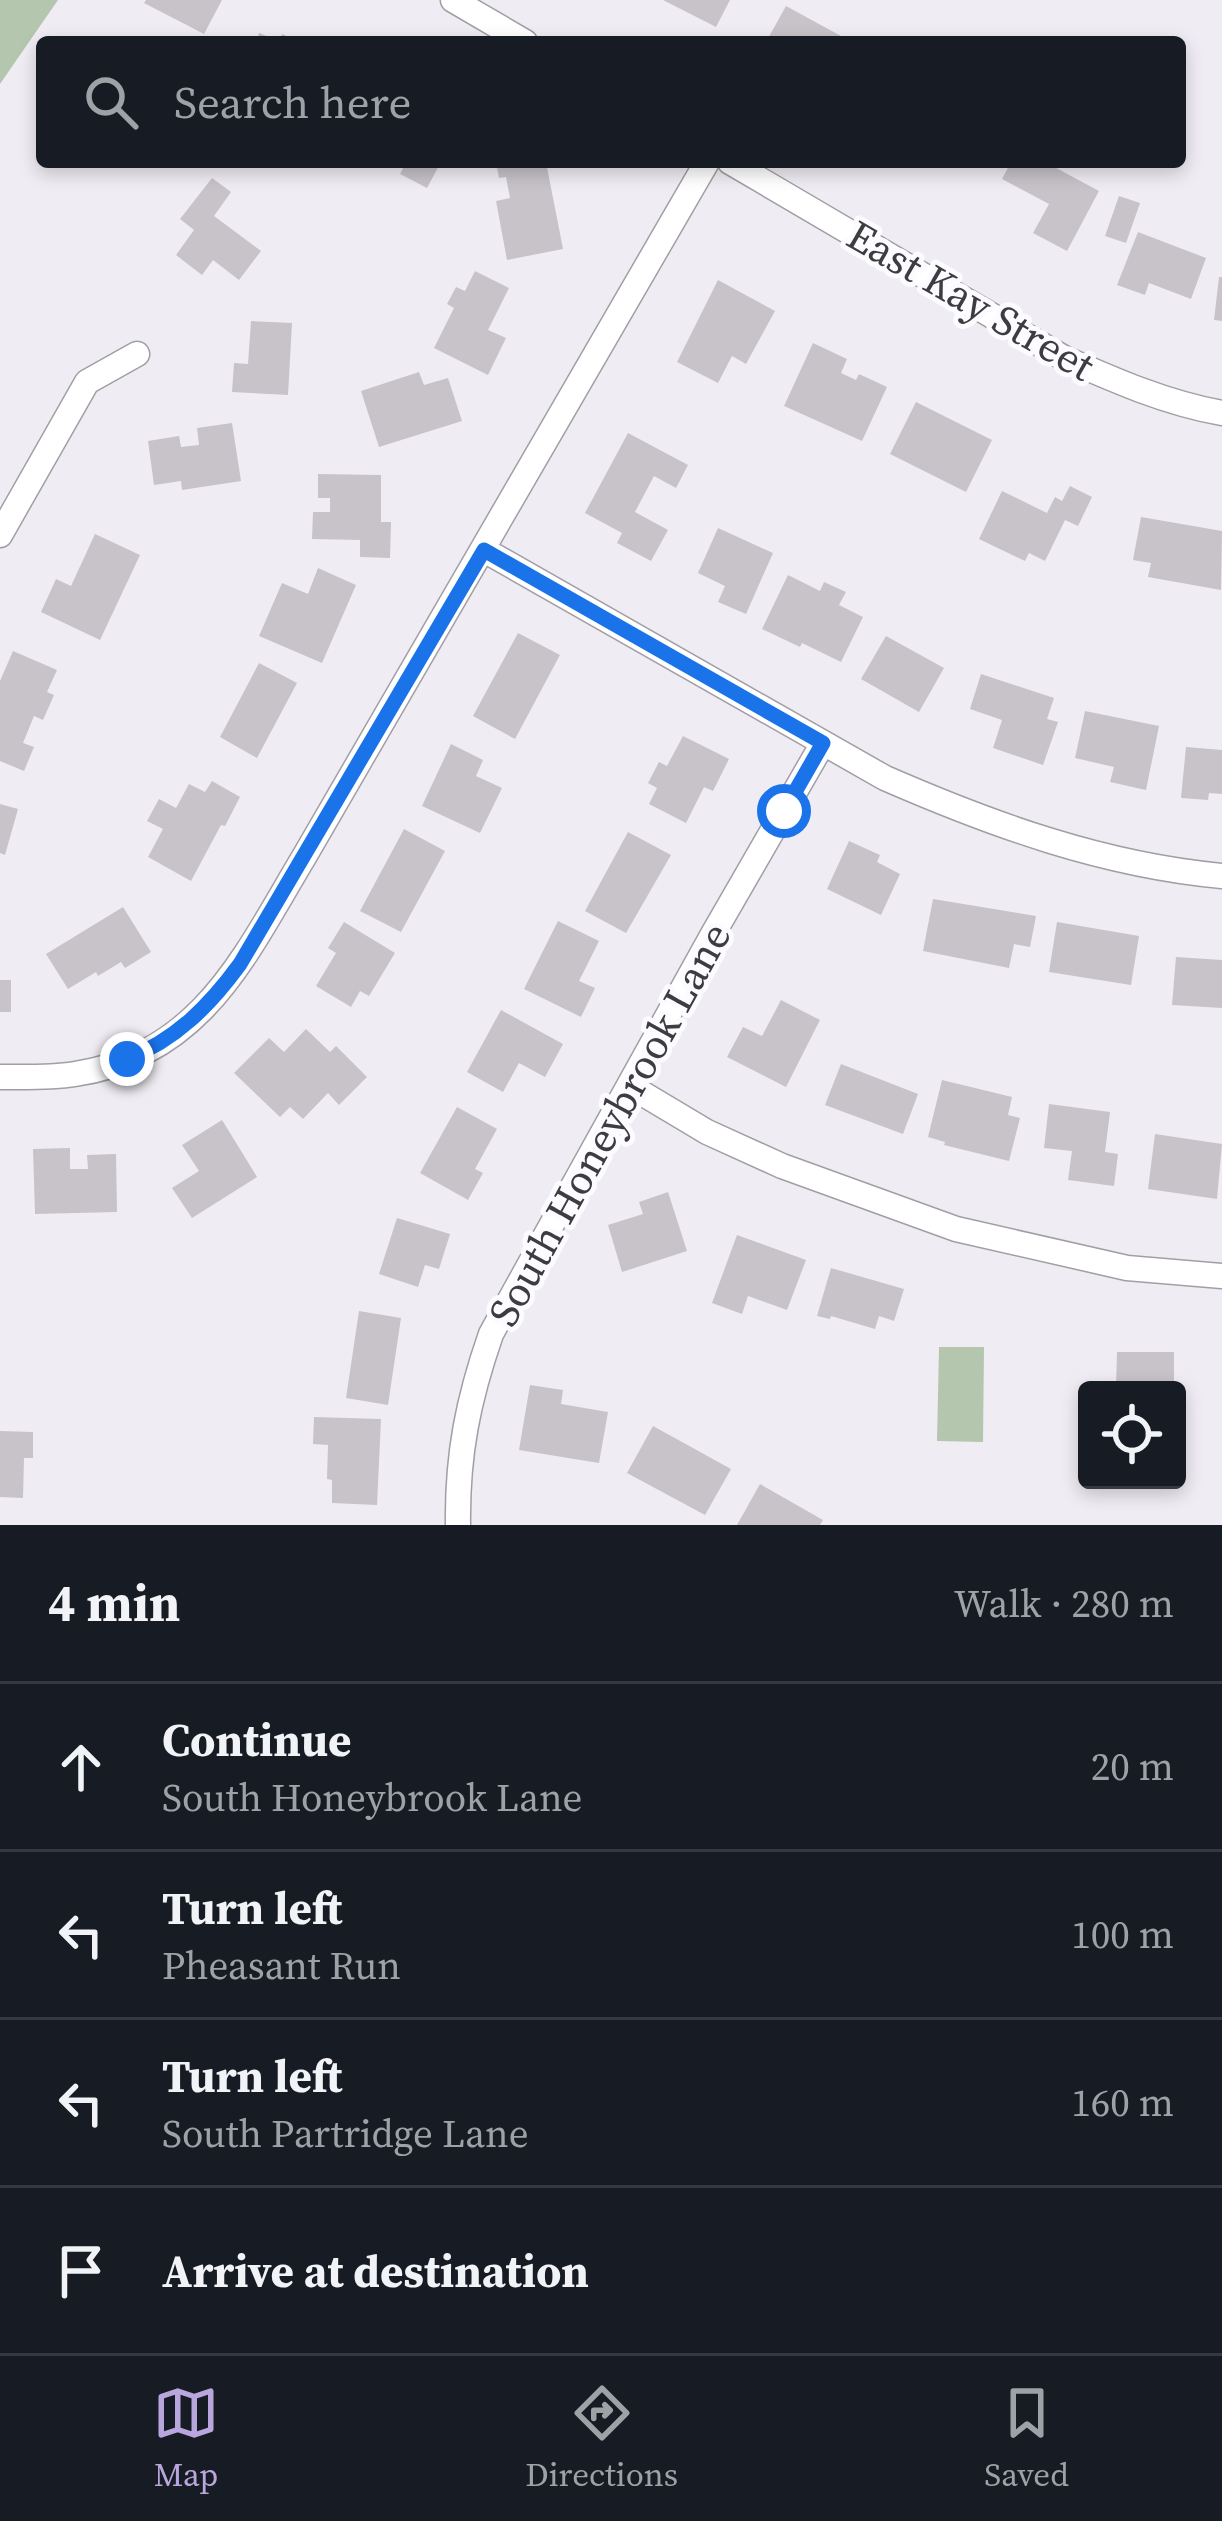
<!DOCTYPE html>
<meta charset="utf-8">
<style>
:root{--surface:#171b24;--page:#242831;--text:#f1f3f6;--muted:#9ea1a6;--line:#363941;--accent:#b9a6dd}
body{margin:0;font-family:"Source Serif 4",serif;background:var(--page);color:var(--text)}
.controls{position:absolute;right:36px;bottom:36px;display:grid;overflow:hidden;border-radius:12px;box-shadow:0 6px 18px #0003}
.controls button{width:108px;height:108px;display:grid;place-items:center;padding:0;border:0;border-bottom:3px solid var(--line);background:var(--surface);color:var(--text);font:60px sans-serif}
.stop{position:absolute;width:36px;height:36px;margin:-27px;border:9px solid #1a73e8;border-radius:50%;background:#fff}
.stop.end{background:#1a73e8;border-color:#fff;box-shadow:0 3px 12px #0008}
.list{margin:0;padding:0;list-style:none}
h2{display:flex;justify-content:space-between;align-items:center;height:156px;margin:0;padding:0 48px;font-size:51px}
h2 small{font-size:39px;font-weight:400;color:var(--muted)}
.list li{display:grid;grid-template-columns:78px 1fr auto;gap:36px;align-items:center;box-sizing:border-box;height:168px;padding:0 48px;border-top:3px solid var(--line)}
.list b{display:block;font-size:45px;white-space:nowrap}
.list p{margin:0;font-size:39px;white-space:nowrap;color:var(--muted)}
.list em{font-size:39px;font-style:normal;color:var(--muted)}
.icon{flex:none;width:66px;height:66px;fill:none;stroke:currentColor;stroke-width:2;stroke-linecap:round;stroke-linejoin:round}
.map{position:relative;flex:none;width:1222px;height:1525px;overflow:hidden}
.search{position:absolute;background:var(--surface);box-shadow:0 6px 18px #0003;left:36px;right:36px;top:36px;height:132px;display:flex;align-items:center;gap:30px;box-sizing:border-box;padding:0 42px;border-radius:12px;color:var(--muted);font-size:45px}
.sheet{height:828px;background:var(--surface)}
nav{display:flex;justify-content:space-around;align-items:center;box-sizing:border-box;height:168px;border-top:3px solid var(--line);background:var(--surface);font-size:33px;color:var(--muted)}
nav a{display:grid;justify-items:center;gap:6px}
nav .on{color:var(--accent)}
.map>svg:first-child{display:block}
.green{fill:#b4c6ad}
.building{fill:#c7c3c9}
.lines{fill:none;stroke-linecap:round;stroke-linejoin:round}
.street-casing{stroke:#a19fa5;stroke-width:27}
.street{stroke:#fff;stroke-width:24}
.route{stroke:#1a73e8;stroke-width:15}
.labels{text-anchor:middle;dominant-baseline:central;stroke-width:10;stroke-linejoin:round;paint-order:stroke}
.street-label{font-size:42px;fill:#3d3c3e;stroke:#fcfbff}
</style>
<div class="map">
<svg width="1222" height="1525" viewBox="0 0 1222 1525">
<rect width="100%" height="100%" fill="#efedf3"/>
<path class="green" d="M0,0H58L0,84Z
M939,1347H984L983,1442L937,1441Z"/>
<path class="building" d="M146,0H222L204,34L144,3Z
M663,0H730L716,27Z
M786,6L852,42H766Z
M259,33L279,41L282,34L301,42H256Z
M406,162H441L427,188L400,174Z
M496,162H546L563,249L507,260L496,201L510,198L506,177L499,178Z
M1011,162H1045L1099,191L1067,251L1033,233L1049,204L1002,179Z
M212,178L231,192L214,216L261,251L239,280L213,260L202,275L176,255L194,230L180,219Z
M1119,196L1140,203L1126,243L1105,236Z
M1138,232L1206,258L1191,299L1149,283L1145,295L1117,285Z
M475,271L509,288L488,330L506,338L488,375L434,348L454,308L447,304L456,287L465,291Z
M1219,277H1222V321L1214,320Z
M718,280L775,311L746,364L732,356L718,383L677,362Z
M251,321L292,323L288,395L232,392L234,363L248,364Z
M813,343L847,359L841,373L856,380L859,374L887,387L862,441L784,406Z
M419,372L424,385L448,378L462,421L379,447L361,391Z
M916,402L992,440L966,492L890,454Z
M232,423L241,481L182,490L181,481L154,485L148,441L179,436L181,447L199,445L197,428Z
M628,433L688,465L676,488L654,476L635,512L668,530L651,561L617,543L622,533L585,513Z
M318,474L381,475V522H391L390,558L360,557V540L312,539L313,512H330V498H318Z
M1070,486L1092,497L1078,526L1065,520L1045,561L1029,553L1025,561L979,539L1002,491L1047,513L1055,497L1062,501Z
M1141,517L1222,531L1221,590L1148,577L1151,563L1133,560Z
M718,528L773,553L746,614L718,602L725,586L698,573Z
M95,534L140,555L100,640L41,612L56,579L71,586Z
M318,568L356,585L322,663L259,636L282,583L308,594Z
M788,575L820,591L824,582L846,592L839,605L863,617L841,662L802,643L800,647L762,629Z
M518,633L560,655L515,739L473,716Z
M886,636L944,668L919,712L861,679Z
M13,651L57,670L47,692L54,695L43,720L34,716L23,743L34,747L24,771L0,761V681Z
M259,663L297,683L257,758L220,737Z
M981,674L1054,698L1047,719L1058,722L1043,765L993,748L1002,720L970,709Z
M1085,711L1159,726L1146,790L1110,782L1114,767L1075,758Z
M683,736L729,759L713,791L704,787L686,823L649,804L657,788L648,783L659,762L667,766Z
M451,744L483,760L476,776L502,788L480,833L422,806Z
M1186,747L1222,750V794L1209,793L1208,800L1181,798Z
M212,781L240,797L225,826L221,825L191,881L148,857L163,829L147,821L159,799L176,808L189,784L205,792Z
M0,804L18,809L5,855L0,853Z
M404,829L445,851L401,932L360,911Z
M628,832L671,855L626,933L585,911Z
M849,841L880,855L877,862L900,874L881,915L827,889Z
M933,899L1036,916L1030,947L1014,944L1009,968L923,951Z
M123,907L151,952L125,968L121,962L98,976L96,972L68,989L46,954Z
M558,921L599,941L579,981L595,988L581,1017L524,989Z
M344,922L395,953L369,996L360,991L351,1007L316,986L336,953L328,948Z
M1057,922L1139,936L1131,985L1049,972Z
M1176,957L1222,960V1008L1172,1005Z
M0,980H11V1012H0Z
M781,1000L820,1020L786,1087L727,1057L743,1027L762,1036Z
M501,1010L563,1044L545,1077L519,1063L503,1092L467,1072Z
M306,1029L330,1052L336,1046L367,1077L339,1105L328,1093L303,1119L290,1107L280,1117L234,1073L269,1038L284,1052Z
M841,1064L918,1094L903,1134L825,1105Z
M942,1080L1012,1097L1008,1115L1020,1118L1009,1161L944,1145L945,1142L928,1137Z
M1049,1104L1110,1112L1105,1152L1118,1154L1114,1186L1068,1180L1072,1151L1044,1148Z
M457,1107L497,1129L475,1169L483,1173L468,1200L420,1173Z
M222,1120L257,1177L192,1218L172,1188L199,1171L182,1145Z
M1155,1134L1222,1144L1217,1199L1148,1189Z
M70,1148V1169H88L87,1155L116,1154L117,1212L35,1214L33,1149Z
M668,1192L687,1251L622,1272L608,1225L643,1214L639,1202Z
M397,1218L450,1234L439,1269L425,1265L418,1287L379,1274Z
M737,1235L806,1260L787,1310L748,1296L742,1314L712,1303Z
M831,1268L904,1289L894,1321L879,1316L875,1329L831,1316L830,1319L817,1316Z
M359,1311L401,1318L388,1405L346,1398Z
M1117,1352H1174V1386H1116Z
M530,1385L563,1390L561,1404L608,1412L599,1463L519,1450Z
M314,1417L381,1419L377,1505L332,1503V1480L327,1479L328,1445L313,1444Z
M653,1426L731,1469L705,1515L627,1473Z
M0,1431L33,1432V1458H24L23,1498L0,1497Z
M760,1484L823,1520L820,1525H737Z"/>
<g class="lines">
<defs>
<path id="street" d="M453,0L525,42
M730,162L1064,358C1116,381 1166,403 1222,413
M0,535L87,382L137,354
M484,550L885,778C993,825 1103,865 1222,876
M0,1077C25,1077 50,1078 75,1074C202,1055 245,955 304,857L707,162
M630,1086L707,1132L782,1166L956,1229L1127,1268L1222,1276
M458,1525C457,1455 468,1400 491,1334L713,934L823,743"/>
</defs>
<use href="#street" class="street-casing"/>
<use href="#street" class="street"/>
</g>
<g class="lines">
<path class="route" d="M127,1059C176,1040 210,1005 240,964L484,550L823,743L784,811"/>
</g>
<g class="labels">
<g class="street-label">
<text transform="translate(971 300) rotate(30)">East Kay Street</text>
<text transform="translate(609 1124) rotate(-61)">South Honeybrook Lane</text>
</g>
</g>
</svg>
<div class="controls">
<button><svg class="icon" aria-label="locate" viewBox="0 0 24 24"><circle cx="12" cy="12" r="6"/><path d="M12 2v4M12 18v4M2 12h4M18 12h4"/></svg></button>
</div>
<div class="stop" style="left:784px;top:811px"></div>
<div class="stop end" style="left:127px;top:1059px"></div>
<div class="search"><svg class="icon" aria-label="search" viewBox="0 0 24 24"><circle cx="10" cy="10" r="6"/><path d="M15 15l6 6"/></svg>Search here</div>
</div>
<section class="sheet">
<h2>4 min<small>Walk · 280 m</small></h2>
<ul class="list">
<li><svg class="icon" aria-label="ahead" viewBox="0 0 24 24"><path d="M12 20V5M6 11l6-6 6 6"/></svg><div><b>Continue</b><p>South Honeybrook Lane</p></div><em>20 m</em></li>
<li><svg class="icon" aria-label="left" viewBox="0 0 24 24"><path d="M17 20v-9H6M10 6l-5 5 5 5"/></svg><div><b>Turn left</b><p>Pheasant Run</p></div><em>100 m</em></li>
<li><svg class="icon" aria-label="left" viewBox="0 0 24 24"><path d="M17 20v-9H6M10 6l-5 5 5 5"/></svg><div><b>Turn left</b><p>South Partridge Lane</p></div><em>160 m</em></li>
<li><svg class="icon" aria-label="arrive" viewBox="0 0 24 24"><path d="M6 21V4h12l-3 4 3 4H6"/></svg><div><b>Arrive at destination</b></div></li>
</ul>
</section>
<nav>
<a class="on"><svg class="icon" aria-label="map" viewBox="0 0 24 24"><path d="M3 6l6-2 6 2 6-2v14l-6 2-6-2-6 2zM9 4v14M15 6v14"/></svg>Map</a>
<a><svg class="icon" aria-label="directions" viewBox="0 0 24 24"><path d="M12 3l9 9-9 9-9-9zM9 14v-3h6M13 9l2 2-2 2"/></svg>Directions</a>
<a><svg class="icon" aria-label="saved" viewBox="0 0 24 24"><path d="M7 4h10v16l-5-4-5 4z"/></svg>Saved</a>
</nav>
